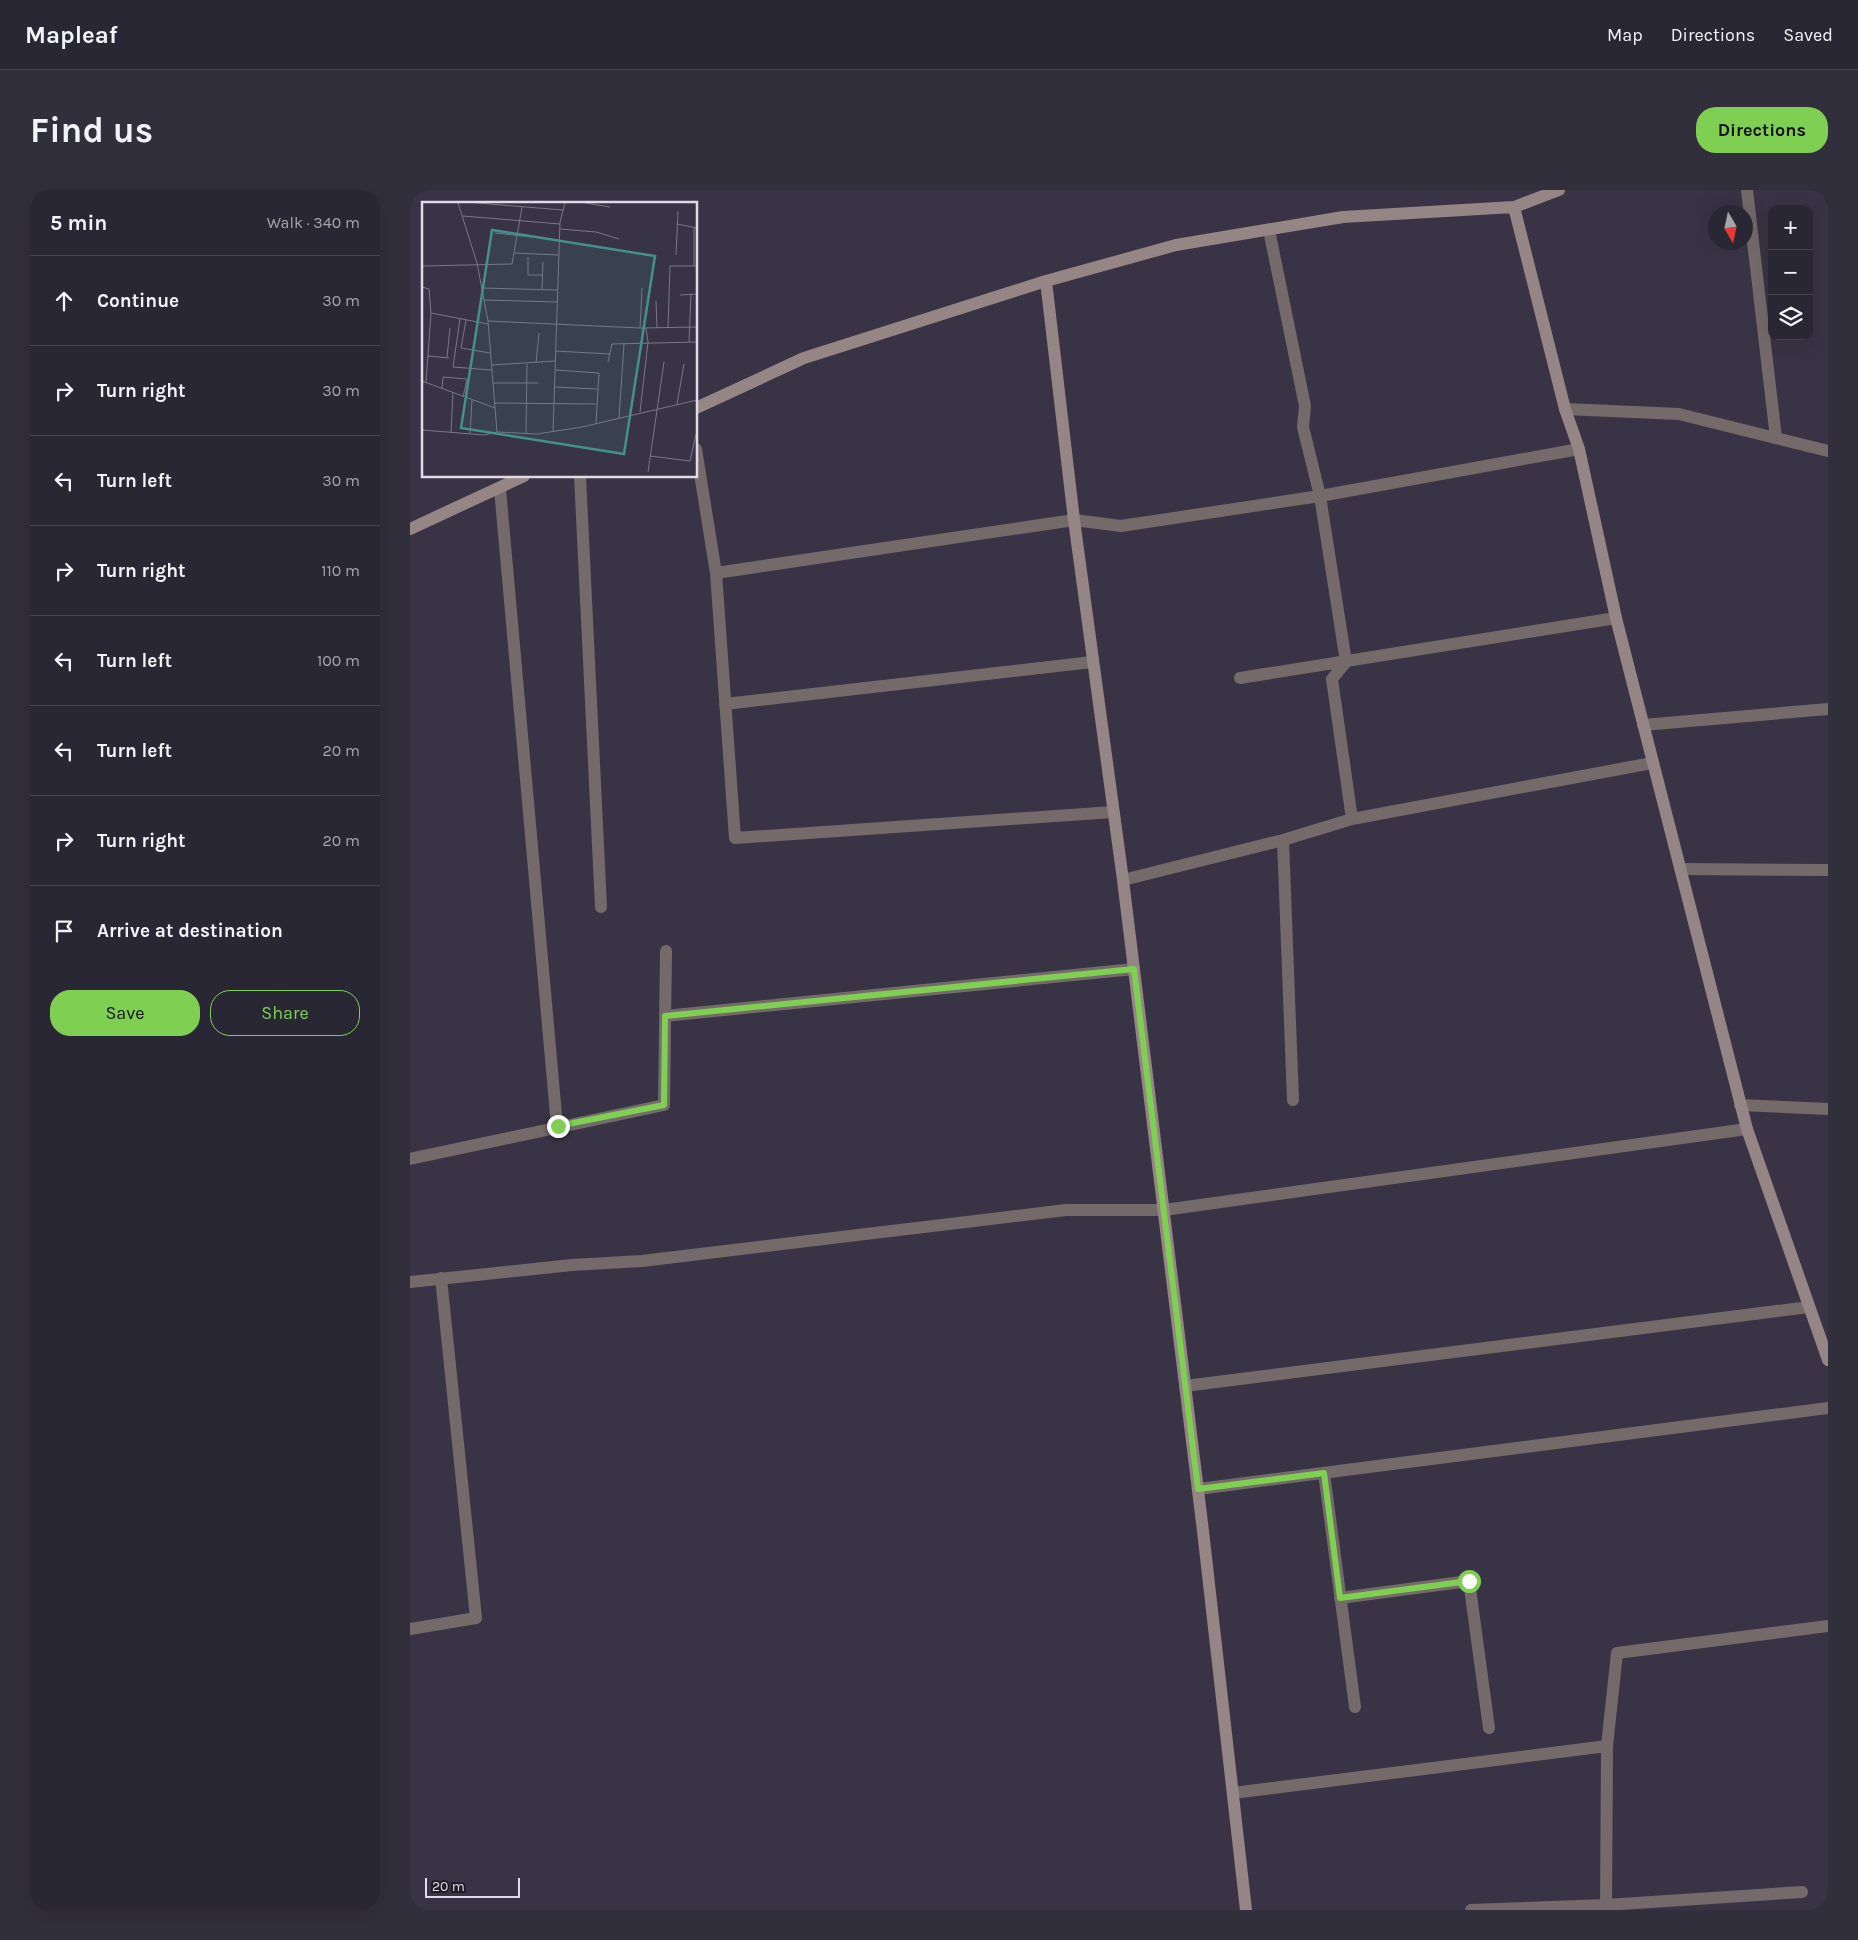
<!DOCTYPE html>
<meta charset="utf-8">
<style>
:root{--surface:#2a2734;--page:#322f3c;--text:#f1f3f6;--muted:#a5a5ac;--line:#46444f;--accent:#7fd052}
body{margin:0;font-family:Karla,sans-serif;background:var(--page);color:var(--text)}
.controls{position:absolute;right:15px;top:15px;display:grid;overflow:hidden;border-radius:10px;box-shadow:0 5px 20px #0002}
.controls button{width:45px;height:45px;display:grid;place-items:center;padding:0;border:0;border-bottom:1px solid var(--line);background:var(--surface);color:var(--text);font:25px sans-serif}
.compass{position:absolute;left:1298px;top:15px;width:45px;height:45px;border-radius:50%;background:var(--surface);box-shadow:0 5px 20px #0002;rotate:171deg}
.scale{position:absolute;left:15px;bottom:12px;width:95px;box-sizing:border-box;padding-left:5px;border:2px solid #dfdce7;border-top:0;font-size:14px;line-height:18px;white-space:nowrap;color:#dfdce7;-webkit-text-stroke:4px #1f1d25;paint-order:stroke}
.stop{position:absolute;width:15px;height:15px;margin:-11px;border:4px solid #7fd052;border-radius:50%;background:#fff}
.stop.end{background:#7fd052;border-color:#fff;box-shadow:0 1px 5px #0008}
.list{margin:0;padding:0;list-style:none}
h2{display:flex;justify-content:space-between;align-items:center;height:65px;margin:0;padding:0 20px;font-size:21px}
h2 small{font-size:16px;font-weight:400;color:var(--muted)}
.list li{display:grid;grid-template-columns:32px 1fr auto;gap:15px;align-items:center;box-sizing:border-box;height:90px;padding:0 20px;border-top:1px solid var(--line)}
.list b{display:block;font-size:19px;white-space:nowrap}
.list em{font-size:16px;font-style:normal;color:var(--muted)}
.actions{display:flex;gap:10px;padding:15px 20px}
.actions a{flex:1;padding:11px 0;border:1px solid var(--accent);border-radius:20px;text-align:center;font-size:18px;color:var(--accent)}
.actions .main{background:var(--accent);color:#111}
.icon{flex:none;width:28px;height:28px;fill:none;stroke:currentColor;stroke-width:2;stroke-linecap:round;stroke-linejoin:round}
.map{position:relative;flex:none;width:1418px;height:1720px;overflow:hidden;border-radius:20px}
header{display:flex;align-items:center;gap:30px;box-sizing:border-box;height:70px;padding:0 25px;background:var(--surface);border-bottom:1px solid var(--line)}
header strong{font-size:24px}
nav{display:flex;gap:28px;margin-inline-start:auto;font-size:18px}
.intro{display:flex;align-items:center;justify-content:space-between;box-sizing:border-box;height:120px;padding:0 30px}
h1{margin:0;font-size:35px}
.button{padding:12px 22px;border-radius:20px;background:var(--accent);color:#111;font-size:18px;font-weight:700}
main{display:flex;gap:30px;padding:0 30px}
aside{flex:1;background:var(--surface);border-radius:20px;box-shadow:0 5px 20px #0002}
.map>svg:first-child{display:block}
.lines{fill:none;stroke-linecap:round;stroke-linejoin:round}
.lane{stroke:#746a69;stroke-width:12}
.street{stroke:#746a69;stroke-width:12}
.secondary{stroke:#968585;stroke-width:12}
.route{stroke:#7fd052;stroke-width:6}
.inset-road{fill:none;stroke:#7b7786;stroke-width:1}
.view{fill:#43908c;fill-opacity:0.15;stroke:#43908c;stroke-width:2.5}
.inset-edge{fill:none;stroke:#dfdce7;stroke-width:2.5}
</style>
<header>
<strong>Mapleaf</strong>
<nav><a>Map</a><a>Directions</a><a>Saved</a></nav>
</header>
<div class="intro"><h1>Find us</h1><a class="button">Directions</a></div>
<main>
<aside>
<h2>5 min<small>Walk · 340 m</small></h2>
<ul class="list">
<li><svg class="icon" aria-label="ahead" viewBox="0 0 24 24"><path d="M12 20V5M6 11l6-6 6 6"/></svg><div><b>Continue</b></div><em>30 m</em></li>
<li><svg class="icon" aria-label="right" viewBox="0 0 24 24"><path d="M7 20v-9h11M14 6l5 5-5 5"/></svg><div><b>Turn right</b></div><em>30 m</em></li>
<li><svg class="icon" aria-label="left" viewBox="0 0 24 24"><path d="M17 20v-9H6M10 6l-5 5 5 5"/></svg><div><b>Turn left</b></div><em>30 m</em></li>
<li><svg class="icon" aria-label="right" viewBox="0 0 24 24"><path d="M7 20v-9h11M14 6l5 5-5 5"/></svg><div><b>Turn right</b></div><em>110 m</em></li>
<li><svg class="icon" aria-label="left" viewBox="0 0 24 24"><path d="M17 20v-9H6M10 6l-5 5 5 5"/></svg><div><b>Turn left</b></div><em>100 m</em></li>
<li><svg class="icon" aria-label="left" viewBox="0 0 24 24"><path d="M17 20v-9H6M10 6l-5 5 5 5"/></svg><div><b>Turn left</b></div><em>20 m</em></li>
<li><svg class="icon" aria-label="right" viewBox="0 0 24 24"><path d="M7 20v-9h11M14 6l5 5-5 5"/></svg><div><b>Turn right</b></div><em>20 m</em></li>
<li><svg class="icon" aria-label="arrive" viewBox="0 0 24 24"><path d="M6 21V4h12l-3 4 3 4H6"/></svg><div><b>Arrive at destination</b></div></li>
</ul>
<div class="actions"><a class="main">Save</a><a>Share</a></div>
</aside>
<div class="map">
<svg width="1418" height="1720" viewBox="0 0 1418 1720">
<rect width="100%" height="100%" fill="#383445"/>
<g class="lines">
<path class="lane" d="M170,286L191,717
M0,1439L66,1428"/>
<path class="street" d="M1337,0L1366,248
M859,40L895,216L893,237L910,306L936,472L922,489L942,629
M1155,219L1269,224L1418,261
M286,259L306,383L325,648L703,622
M90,299L147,936
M306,383L664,330L711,336L910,306L1169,259
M830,488L1206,428
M315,514L682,472
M1233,535L1418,519
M873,650L883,910
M1271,679L1418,680
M713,690L873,650L942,629L1242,573
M255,826L724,779
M1330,915L1418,919
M0,969L254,915L256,761
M31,1088L66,1428
M0,1092L162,1075L232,1071L656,1020H754L1337,939
M775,1196L1399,1117
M914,1283L945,1517
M788,1299L1418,1218
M930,1408L1059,1391L1079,1538
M823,1603L1197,1556
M1061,1720L1196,1715L1392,1702
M1196,1720L1197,1556L1207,1463L1418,1436"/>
<path class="secondary" d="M1104,17L1155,219L1169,259L1206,428L1337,939L1418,1170
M636,91L664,330L713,690L793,1341L836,1720
M286,218L394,168L636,91L766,55L933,27L1104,17L1149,0
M0,339L114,286"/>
</g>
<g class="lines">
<path class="route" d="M148,936L254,915L255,826L724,779L788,1299L914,1283L930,1408L1059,1391"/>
</g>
<g transform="translate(12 12)">
<rect width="275" height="275" fill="#383445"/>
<path class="inset-road" d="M36,1L55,61L66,119L75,230M55,1L141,8M164,1L188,5M41,14L138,22M255,22L275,26M272,26V64M138,27L174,30L197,37M73,31L137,38M93,51L137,53M254,53L256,9M106,55V73H121M0,64L90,62L100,5M0,85L7,87L9,111L4,180M59,86L135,88M120,88L121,60M258,93L275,92M62,98L135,100M234,99L235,126M9,111L66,122M38,117L31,165L70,168M44,118L39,146L68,151M66,119L218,126L275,125M218,126L220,86M246,126L248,64H275M267,140L269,92M133,149L188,152M6,154L27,156M25,155L28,126M186,160L190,142L275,140M114,161L117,131M70,163L133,159M133,168L177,171L174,221M0,179L73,206M71,181H116M132,185L175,187M20,186L21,175L45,177L41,195M72,201L174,202M255,202L262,162M218,210L226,140L224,126M197,216L202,142M0,228L62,233L75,230L115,232L160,225L275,198M131,230L138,20L143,1M29,231L31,190M48,232L50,198M104,232L105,162M228,254L268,259L274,232M226,270L242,160"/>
<path class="view" d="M70,28L233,54L202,252L39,226Z"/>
<rect width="275" height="275" class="inset-edge"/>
</g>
</svg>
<div class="controls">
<button>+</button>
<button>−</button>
<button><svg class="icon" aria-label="layers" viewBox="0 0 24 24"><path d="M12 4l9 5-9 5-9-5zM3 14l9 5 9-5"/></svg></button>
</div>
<svg class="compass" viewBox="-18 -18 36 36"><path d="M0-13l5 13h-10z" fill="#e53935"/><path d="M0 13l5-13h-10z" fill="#a5a5ac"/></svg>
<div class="scale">20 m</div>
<div class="stop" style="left:1059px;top:1391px"></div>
<div class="stop end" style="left:148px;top:936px"></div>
</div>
</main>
